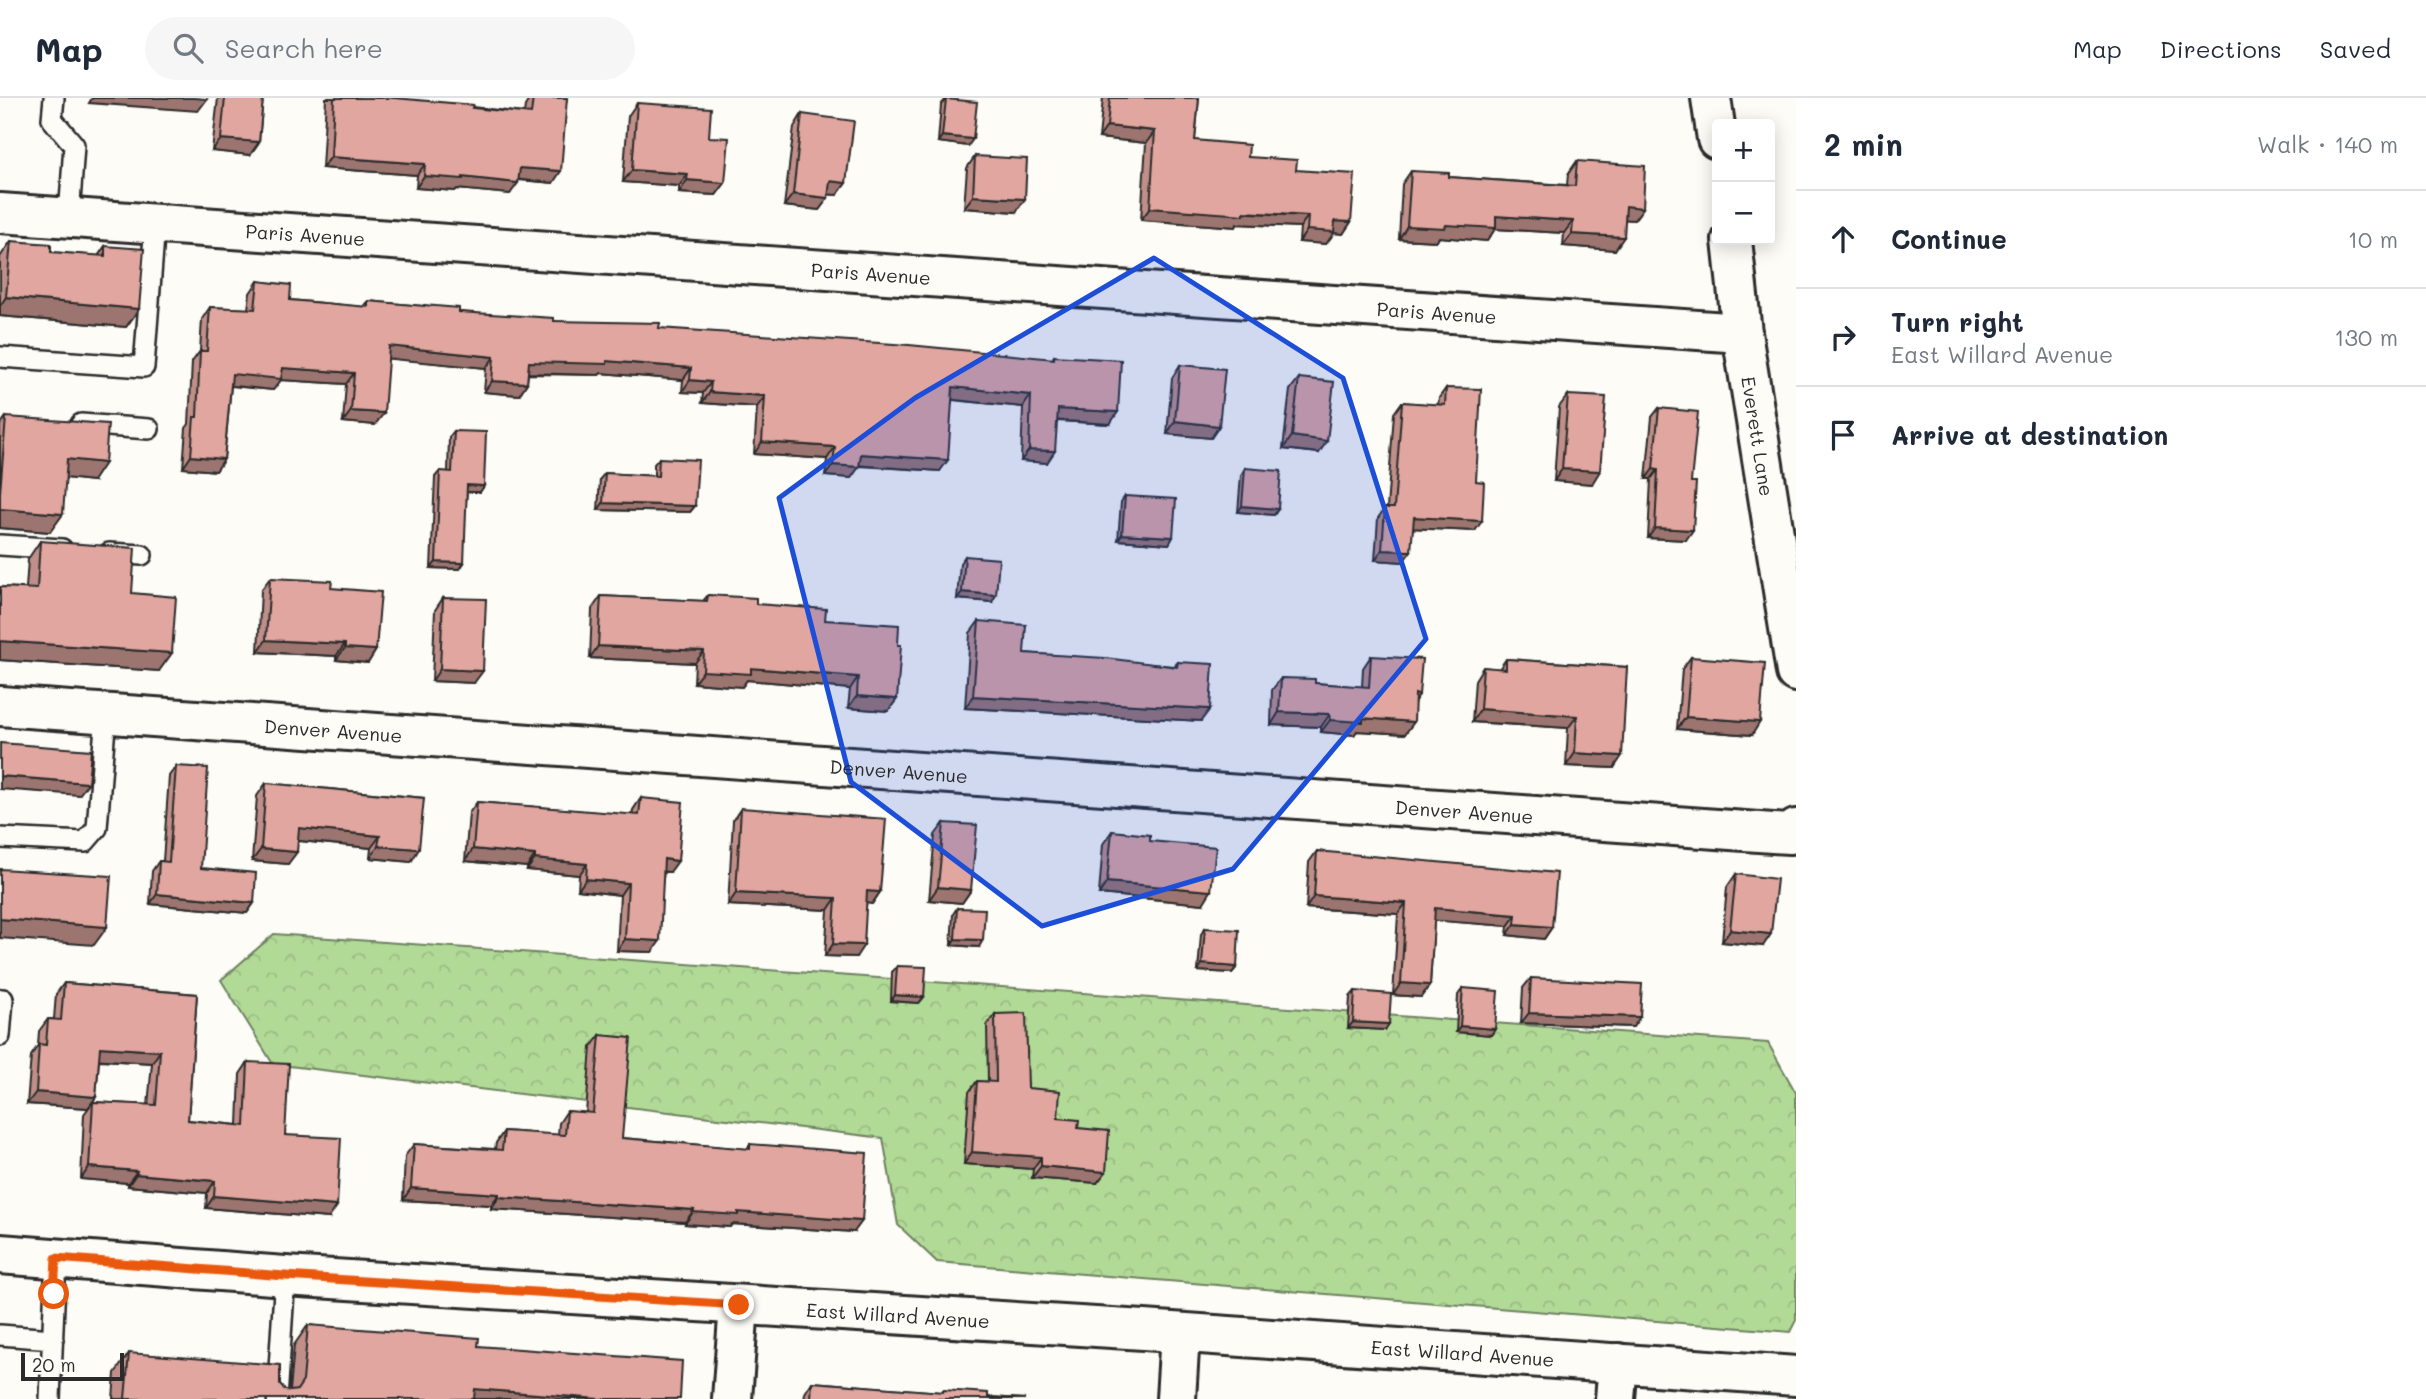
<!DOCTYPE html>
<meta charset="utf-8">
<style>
:root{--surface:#fff;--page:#f6f6f7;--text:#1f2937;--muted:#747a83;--line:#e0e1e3}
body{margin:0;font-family:Mali,sans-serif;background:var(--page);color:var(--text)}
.controls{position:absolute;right:21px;top:21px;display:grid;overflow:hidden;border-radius:7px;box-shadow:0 4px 18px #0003}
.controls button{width:63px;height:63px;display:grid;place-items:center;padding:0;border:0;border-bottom:2px solid var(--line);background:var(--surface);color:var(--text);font:35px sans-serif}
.scale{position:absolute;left:21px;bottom:18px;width:103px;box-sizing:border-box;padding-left:7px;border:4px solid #2b2b2b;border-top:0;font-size:19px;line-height:24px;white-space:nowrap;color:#2b2b2b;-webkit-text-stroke:5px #fdfcf7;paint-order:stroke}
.stop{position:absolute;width:21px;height:21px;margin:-16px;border:5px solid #ea580c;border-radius:50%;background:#fff}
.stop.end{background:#ea580c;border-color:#fff;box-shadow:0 2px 7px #0008}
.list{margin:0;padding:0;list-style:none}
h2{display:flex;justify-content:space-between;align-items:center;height:91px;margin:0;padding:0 28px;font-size:30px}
h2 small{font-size:23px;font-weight:400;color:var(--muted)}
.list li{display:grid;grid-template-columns:46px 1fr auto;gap:21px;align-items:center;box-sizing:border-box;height:98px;padding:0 28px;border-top:2px solid var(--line)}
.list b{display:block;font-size:26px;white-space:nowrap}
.list p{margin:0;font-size:23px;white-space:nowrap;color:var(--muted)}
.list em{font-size:23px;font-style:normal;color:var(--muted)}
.icon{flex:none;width:38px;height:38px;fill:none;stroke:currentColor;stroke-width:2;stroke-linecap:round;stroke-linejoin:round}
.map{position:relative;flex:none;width:1796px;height:1301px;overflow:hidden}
header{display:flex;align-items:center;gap:42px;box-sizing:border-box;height:98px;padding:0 35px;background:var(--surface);border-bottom:2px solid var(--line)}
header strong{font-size:33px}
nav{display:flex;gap:38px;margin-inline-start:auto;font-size:24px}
.search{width:490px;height:63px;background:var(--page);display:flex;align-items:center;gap:18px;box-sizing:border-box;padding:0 24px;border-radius:38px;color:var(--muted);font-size:26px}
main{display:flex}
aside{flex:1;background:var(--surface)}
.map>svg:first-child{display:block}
.forest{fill:url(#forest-crowns);stroke:#6e8261;stroke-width:2}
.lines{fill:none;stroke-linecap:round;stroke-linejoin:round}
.service-casing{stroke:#2b2b2b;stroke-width:24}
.minor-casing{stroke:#2b2b2b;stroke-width:44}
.service{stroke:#fdfcf7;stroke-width:19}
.minor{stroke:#fdfcf7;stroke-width:38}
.wall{fill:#c18f89;stroke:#2b2b2b;stroke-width:2}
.shaded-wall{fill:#9d746f;stroke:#2b2b2b;stroke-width:2}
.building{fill:#e0a69f;stroke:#2b2b2b;stroke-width:2}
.route{stroke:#ea580c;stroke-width:9}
.marked{fill:#1d4ed8;fill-opacity:0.2;stroke:#1d4ed8;stroke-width:5;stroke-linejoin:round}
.labels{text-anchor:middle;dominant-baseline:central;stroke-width:5;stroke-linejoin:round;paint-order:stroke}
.street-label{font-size:19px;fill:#2b2b2b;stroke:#fdfcf7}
</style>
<header>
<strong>Map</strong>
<div class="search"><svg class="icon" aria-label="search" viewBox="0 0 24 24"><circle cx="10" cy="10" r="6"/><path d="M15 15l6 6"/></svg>Search here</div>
<nav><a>Map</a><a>Directions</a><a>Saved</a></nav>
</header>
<main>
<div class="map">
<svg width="1796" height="1301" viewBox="0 0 1796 1301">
<defs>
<pattern id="forest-crowns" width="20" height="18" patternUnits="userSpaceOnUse" patternTransform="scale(1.75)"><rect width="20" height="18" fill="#b2da97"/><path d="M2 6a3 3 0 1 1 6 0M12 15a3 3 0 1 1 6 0" fill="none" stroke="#99bb82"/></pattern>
</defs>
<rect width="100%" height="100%" fill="#fdfcf7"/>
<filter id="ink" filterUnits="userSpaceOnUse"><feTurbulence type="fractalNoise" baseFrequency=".0143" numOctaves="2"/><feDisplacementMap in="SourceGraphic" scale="14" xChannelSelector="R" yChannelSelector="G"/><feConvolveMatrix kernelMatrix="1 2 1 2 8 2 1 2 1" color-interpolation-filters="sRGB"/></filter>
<g filter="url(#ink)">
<path class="forest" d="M274,836L1768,945L1796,995V1222L1790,1234L937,1164L898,1127L883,1040L273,966L221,882Z"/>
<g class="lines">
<defs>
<path id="service" d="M54,0L52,21L74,47L69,119
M0,259L144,269L155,125
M81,326L149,331
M0,447L62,451
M109,455L142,457
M0,740L85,744L97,730L106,615
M0,901H3L0,938
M0,1237L53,1241
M50,1301L56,1160
M277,1301L285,1178"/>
<g id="minor">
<path d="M1711,0L1717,41"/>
<path id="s1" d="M0,115L1742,235"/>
<path id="s2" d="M1732,142L1742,235L1796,574"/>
<path id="s3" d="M0,608L1773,735L1790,736L1796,731"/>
<path id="s4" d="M0,1156L285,1178L1144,1232L1796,1278"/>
<path d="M732,1301L739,1207"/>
<path d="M1176,1301L1180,1235"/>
<path d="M1615,1301L1618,1265"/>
</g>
</defs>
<use href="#service" class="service-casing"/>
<use href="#minor" class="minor-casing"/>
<use href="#service" class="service"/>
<use href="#minor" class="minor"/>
</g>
<path class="wall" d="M218,0H263L259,44L250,57L212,53Z
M326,0H394L524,15L525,8L530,0H567L553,85L518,82L510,96L457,91L455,93L416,90L417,77L322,70Z
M1103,0H1199L1195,42L1248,59L1296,72L1351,124L1343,136L1334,135L1326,146L1299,144L1300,129L1237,126L1236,129L1141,122L1146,45L1099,40Z
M946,1L968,48L938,44L941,7Z
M637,5L709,39L725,85L716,97L679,95V88L623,84L628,18Z
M802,16L846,85L837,97L828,96V100L819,112L784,108L794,29Z
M975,58L1016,114L964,110L967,70Z
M1577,63L1643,110L1634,122L1625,121L1615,152L1563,148L1564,135L1495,131L1487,143L1439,139L1437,143L1399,141L1402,86L1411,73L1449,79L1567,87L1568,76Z
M11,143L51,154L98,158L105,148L139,211L126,229L0,218V159Z
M258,183L290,202L364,209L368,203L423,208L424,207L459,214L554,223L1052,261L1054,258L1110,326L1057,323L1047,365L1021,363L1023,309L952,302L940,373L859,368L851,380L825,378L827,361L754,356L757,309L702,305L703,295L682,294L683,282L601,275L599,277L528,276L527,285L519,297L484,294L486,270L388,260L375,327L343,324L346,286L281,282L273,292L231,288L224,361L216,373L183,370L186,330L189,326L192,264L200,253L202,221L210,209L248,211L250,195Z
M1180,267L1219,328L1211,340L1167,336L1172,280Z
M1299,280L1319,355L1283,351L1290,292Z
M1446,290L1476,383L1475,433L1413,430L1403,464L1375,462L1378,420L1385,410H1387L1394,315L1402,304L1438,307L1439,300Z
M1568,297L1592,386L1554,383L1559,309Z
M1659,310L1691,384L1686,442L1648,440L1651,381H1646L1652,319Z
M6,319L93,383L66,380L50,434L0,430V327Z
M454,333L484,388L480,394H467L460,471L431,470L435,379L440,373L448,374L449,339Z
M659,360L695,408L690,414L598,412L600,381L605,375L654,378V366Z
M1245,370L1278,411L1274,417L1238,414L1241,377Z
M1125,398L1173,439L1169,446L1118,442L1121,404Z
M40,443L132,495L159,573L0,562V489L26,490L28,461Z
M965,458L992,504L957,501L960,465Z
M270,480L331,490L376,552L368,565L336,562V558L258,554L261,492Z
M708,497L825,522L898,547L897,601L888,613L848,610L850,591L747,582L742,589L694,585L695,565L590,560L592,511L601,498L703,503Z
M443,500L474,585L432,583L435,512Z
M979,523L1024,555L1174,568L1178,564L1201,623L965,610L970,535Z
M1371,558L1419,597L1415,603L1405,636L1357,633L1354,637L1321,634V629L1271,627L1272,592L1281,580L1315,585L1362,589L1363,570Z
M1691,559L1752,637L1677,631L1682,571Z
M1506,561L1627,569L1614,670L1566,668L1568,630L1472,624L1475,582L1483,569L1499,571Z
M176,668L201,770L254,805L247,815L150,806L152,773L159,763H163L169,678Z
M266,685L424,700L411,764L370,760L371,750L298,743L288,766L252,763L257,698Z
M641,700L670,774H664L652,854L617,853L620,797L578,792L579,777L527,772V769L465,763L469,715L477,704L632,717L633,712Z
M741,710L880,794L872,806L866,805L856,859L825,858L828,812L728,807L733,722Z
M944,725L971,792L962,805L929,802L935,737Z
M1112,733L1150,743L1203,806L1099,796L1103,746Z
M1317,753L1552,829L1544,841L1507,837L1508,828L1434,822L1430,887L1421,899L1393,897L1398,816L1306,810L1309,764Z
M1736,776L1763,848L1722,844L1727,789Z
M957,810L979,849L951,847L953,816Z
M1205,830L1237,869L1232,875L1198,873L1201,836Z
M897,868L924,899L919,905L891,903L892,874Z
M1531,880L1633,929L1521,925L1523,890Z
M64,885L197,896L188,1022L238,1027L240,976L248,964L329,1120L206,1110L207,1095L128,1088V1085L81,1081L84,1016L93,1004L148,1007L152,965L99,962L96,999L88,1010L27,1006L31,958L38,947L39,933L48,921H54L56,896Z
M1463,890L1495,931L1491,937L1456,934L1458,897Z
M1355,893L1385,932L1348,930L1350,899Z
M995,916L1028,990L1058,1020L1078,1030L1097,1085L1032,1080L1033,1071L964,1066L969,994L977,983L988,984L987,927Z
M600,937L622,1040L747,1051L750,1046L854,1134L732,1126L730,1129L685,1126V1124L491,1111V1107L403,1102L405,1058L414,1046L495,1051L496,1045L504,1033L558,1037L559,1025L567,1013L586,1015L591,949Z
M308,1227L478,1248L680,1301H113L115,1275L129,1255L280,1286L285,1292L290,1293L294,1247Z
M812,1284L941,1294L943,1292L988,1299L1025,1301H804L805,1295Z"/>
<path class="shaded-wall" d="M92,0H194L207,1L198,13L89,5Z
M1107,28L1155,33L1146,45L1099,40Z
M942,38L973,41L968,48L938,44Z
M221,41L259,44L250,57L212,53Z
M331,59L425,66L417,77L322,70Z
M520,70L561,73L553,85L512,81Z
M632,72L688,76L679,88L623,84Z
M424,78L463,79L518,85L510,96L457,91L455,93L416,90Z
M687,82L725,85L716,97L679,95Z
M830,83L846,85L837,97L821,96Z
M793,96L828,100L819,112L784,108Z
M973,98L1025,101L1016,114L964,110Z
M1626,108L1643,110L1634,122L1617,121Z
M1150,110L1308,118L1300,129L1237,126L1236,129L1141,122Z
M1496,118L1573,123L1564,135L1495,131L1487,143L1439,139L1437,143L1399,141L1407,128L1446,127Z
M1335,123L1351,124L1343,136L1334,135L1326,146L1299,144L1307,132Z
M1572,136L1624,139L1615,152L1563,148Z
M6,199L139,211L126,229L0,218V208Z
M389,248L494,259L486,270L381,260Z
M607,263L691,270L683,282L601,275L599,277L521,275L529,264Z
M283,270L354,275L346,286L281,282L273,292L224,287L232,276Z
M690,282L711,284L703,295L682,294Z
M492,283L527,285L519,297L484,294Z
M953,289L1031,297L1023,309L945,301Z
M710,294L765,298L757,309L702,305Z
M1058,311L1118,314L1110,326L1050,322Z
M351,313L384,315L375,327L343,324Z
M1175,323L1219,328L1211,340L1167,336Z
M1292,338L1327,343L1319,355L1283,351Z
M762,344L835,349L827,361L754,356Z
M1029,352L1055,353L1047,365L1021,363Z
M861,356L948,362L940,373L853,367Z
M191,358L224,361L216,373L183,370Z
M67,361L105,365L93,383L55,379Z
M833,367L859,369L851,380L825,378Z
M1562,371L1600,373L1592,386L1554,383Z
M1653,371L1658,372L1651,381H1646Z
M467,387L484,388L480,394H463Z
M603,405L695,408L690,414L598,412Z
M1242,408L1278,411L1274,417L1238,414Z
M0,411L63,416L50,434L0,430Z
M1414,419L1482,423L1475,433L1407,430Z
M1655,430L1693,432L1686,442L1648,440Z
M1122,436L1173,439L1169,446L1118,442Z
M1382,452L1411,453L1403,464L1375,462Z
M436,464L464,465L460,471L431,470Z
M962,494L996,497L992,504L957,501Z
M266,542L345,546L336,558L258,554Z
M0,543L172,555L159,573L0,562Z
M598,548L704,553L695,565L590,560Z
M345,550L376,552L368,565L336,562Z
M751,570L858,579L850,591L747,582L742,589L694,585L703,573Z
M440,571L483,573L474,585L432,583Z
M857,598L897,601L888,613L848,610Z
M973,598L1210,611L1201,623L965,610Z
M1480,611L1577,618L1568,630L1472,624Z
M1279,614L1330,616L1321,629L1271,627Z
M1686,619L1760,624L1752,637L1677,631Z
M1363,620L1414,624L1405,636L1357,633L1354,637L1321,634L1330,622Z
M1575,655L1622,658L1614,670L1566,668Z
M0,678L88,685L79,697L0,691Z
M299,730L380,738L371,750L290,742Z
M378,748L419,751L411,764L370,760Z
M261,751L297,754L288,766L252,763Z
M473,751L535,757L527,769L465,763Z
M535,761L587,766L579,777L527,772Z
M664,761L678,763L670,774L656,773Z
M586,781L628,785L620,797L578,792Z
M1107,784L1211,793L1203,806L1099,796Z
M938,789L971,792L962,805L929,802Z
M867,793L880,794L872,806L859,804Z
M736,795L836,800L828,812L728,807Z
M157,796L254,805L247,815L150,806Z
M1314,798L1406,805L1398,816L1306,810Z
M1435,810L1516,817L1508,828L1427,822Z
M0,821L107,829L94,847L0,840Z
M1515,826L1552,829L1544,841L1507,837Z
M1730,832L1771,836L1763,848L1722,844Z
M625,841L660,843L652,854L617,853Z
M955,841L983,842L979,849L951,847Z
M833,846L864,847L856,859L825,858Z
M1202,866L1237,869L1232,875L1198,873Z
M1401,885L1430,887L1421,899L1393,897Z
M895,897L924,899L919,905L891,903Z
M1529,915L1640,919L1633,929L1521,925Z
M1353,924L1389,926L1385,932L1348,930Z
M1460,928L1495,931L1491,937L1456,934Z
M100,949L160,953L152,965L91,961Z
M36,994L96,999L88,1010L27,1006Z
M972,1054L1041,1059L1033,1071L964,1066Z
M1041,1068L1106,1074L1097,1085L1032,1080Z
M89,1069L137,1073L128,1085L81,1081Z
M136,1076L215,1083L207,1095L128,1088Z
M411,1090L499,1096L491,1107L403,1102Z
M214,1098L337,1108L329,1120L206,1110Z
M499,1099L694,1112L685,1124L491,1111Z
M693,1114H738L862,1123L854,1134L732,1126L730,1129L685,1126Z
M475,1291L599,1301H468Z"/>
<path class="building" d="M225,0H263L259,44L221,41Z
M334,0H394L473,7L472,10L531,16L533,0H567L561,73L520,70L518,85L463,79V81L424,78L425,66L331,59Z
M1110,0H1199L1195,42L1249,47L1248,59L1297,62L1296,72L1355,76L1351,124L1335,123L1334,134L1307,132L1308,118L1244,114V117L1150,110L1155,33L1107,28Z
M946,1L977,4L973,41L942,38Z
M637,5L711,10L709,39L729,40L725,85L687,82L688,76L632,72Z
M802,16L854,23L846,85L830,83L828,100L793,96Z
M975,58L1027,61L1025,101L973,98Z
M1577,63L1645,68L1643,110L1626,108L1624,139L1572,136L1573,123L1496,118V130L1446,127L1445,130L1407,128L1411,73L1449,75V79L1575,88Z
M11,143L51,146V154L105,158V148L144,151L139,211L6,199Z
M258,183L291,187L290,202L368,209V203L424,208V207L459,210V214L554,220V223L660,225L659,230L909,247L1054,261V258L1121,262L1118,314L1058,311L1055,353L1029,352L1031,297L953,289L948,362L861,356L859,369L833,367L835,349L762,344L765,298L710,294L711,284L690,282L691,270L607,263V266L529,264L527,285L492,283L494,259L389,248L384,315L351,313L354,275L283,270L281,281L232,276L224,361L191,358L194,319H197L200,253H207L210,209L255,211Z
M1180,267L1225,271L1219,328L1175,323Z
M1299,280L1334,284L1327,343L1292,338Z
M1446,290L1481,291L1476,383L1484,384L1482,423L1414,419L1411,453L1382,452L1385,410H1394L1402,304L1445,307Z
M1568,297L1606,299L1600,373L1562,371Z
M1659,310L1698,314L1691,384H1696L1693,432L1655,430L1658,372L1653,371Z
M6,319L108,326L105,365L67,361L63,416L0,411V395Z
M454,333L486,334L484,388L467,387L464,465L436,464L440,373L452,374Z
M659,360L698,362L695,408L603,405L605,375L658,378Z
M1245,370L1281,373L1278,411L1242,408Z
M1125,398L1176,401L1173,439L1122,436Z
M40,443L135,450L132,495L176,499L172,555L0,543V489L37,491Z
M965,458L999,461L996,497L962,494Z
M270,480L332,483L331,490L381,494L376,552L345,550V546L266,542Z
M708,497L756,500V506L826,511L825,522L899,527L898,547H901L897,601L857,598L858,579L751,570V576L703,573L704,553L598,548L601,498L707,503Z
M443,500L486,501L483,573L440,571Z
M979,523L1026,527L1024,555L1105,560L1177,569L1178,564L1213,566L1210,611L973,598Z
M1371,558L1422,561L1419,597L1415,596L1414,624L1363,620V624L1330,622V616L1279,614L1281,580L1315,581V585L1369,589Z
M1691,559L1765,565L1760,624L1686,619Z
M1506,561L1627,569L1622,658L1575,655L1577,618L1480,611L1483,569L1506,571Z
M0,645L91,652L88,685L0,678Z
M176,668L208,670L201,770L256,775L254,805L157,796L159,763L169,764Z
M266,685L424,700L419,751L378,748L380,738L299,730L297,754L261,751Z
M641,700L683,704L678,763L664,761L660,843L625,841L628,785L586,781L587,766L535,761V757L473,751L477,704L639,717Z
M741,710L886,721L880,794L867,793L864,847L833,846L836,800L736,795Z
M944,725L977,727L971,792L938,789Z
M1112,733L1150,737V743L1216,749L1211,793L1107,784Z
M1317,753L1557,775L1552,829L1515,826L1516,817L1435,810L1430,887L1401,885L1406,805L1314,798Z
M0,771L111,778L107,829L0,821Z
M1736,776L1777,781L1771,836L1730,832Z
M957,810L985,811L983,842L955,841Z
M1205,830L1239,832L1237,869L1202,866Z
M897,868L926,869L924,899L895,897Z
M1531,880L1642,886L1640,919L1529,915Z
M64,885L197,896L188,1022L245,1028L248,964L289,966L285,1037L341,1040L337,1108L214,1098L215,1083L136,1076L137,1073L89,1069L93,1004L156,1007L160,953L100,949L96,999L36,994L39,946L46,947L48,921L61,922Z
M1463,890L1498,893L1495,931L1460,928Z
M1355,893L1391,896L1389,926L1353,924Z
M1026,915L1028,990L1060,993L1058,1020L1079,1022L1078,1030L1109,1033L1106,1074L1041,1068V1059L972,1054L977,983L996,984L995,916Z
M600,937L631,940L622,1040L750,1051V1046L867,1055L862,1123L738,1114V1117L693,1114L694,1112L499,1099V1096L411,1090L414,1046L502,1052L504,1033L565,1037L567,1013L593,1015Z
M308,1227L479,1240L478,1248L682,1263L680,1301H599L475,1291L474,1301H125L129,1255L280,1267V1286L285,1292L291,1293L297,1292L303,1283Z
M812,1284L943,1294V1292L988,1295V1299L1025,1301H811Z"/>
</g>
<g class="lines" filter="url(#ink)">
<path class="route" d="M54,1196L56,1160L285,1178L739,1207"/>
</g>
<path class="marked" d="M1154,160L1343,280L1426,541L1233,771L1042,828L851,684L779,400L915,300Z"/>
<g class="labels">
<g class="street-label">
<text stroke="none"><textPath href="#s1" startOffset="306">Paris Avenue</textPath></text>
<text stroke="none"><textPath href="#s1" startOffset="873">Paris Avenue</textPath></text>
<text stroke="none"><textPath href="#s1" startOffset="1440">Paris Avenue</textPath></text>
<text stroke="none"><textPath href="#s2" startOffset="198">Everett Lane</textPath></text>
<text stroke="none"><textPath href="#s3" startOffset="334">Denver Avenue</textPath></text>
<text stroke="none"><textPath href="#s3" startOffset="901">Denver Avenue</textPath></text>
<text stroke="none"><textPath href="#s3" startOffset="1468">Denver Avenue</textPath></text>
<text stroke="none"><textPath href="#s4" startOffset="900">East Willard Avenue</textPath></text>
<text stroke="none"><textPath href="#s4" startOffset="1466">East Willard Avenue</textPath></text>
</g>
</g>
</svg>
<div class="controls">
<button>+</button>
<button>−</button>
</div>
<div class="scale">20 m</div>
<div class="stop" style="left:54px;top:1196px"></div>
<div class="stop end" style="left:739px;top:1207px"></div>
</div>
<aside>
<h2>2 min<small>Walk · 140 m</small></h2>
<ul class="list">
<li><svg class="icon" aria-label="ahead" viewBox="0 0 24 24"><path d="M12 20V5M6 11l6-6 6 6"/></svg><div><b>Continue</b></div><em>10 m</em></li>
<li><svg class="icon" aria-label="right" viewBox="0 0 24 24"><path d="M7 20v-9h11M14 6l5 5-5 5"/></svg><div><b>Turn right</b><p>East Willard Avenue</p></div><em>130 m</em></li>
<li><svg class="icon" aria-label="arrive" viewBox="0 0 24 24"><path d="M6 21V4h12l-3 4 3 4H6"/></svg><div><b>Arrive at destination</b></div></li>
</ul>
</aside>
</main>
